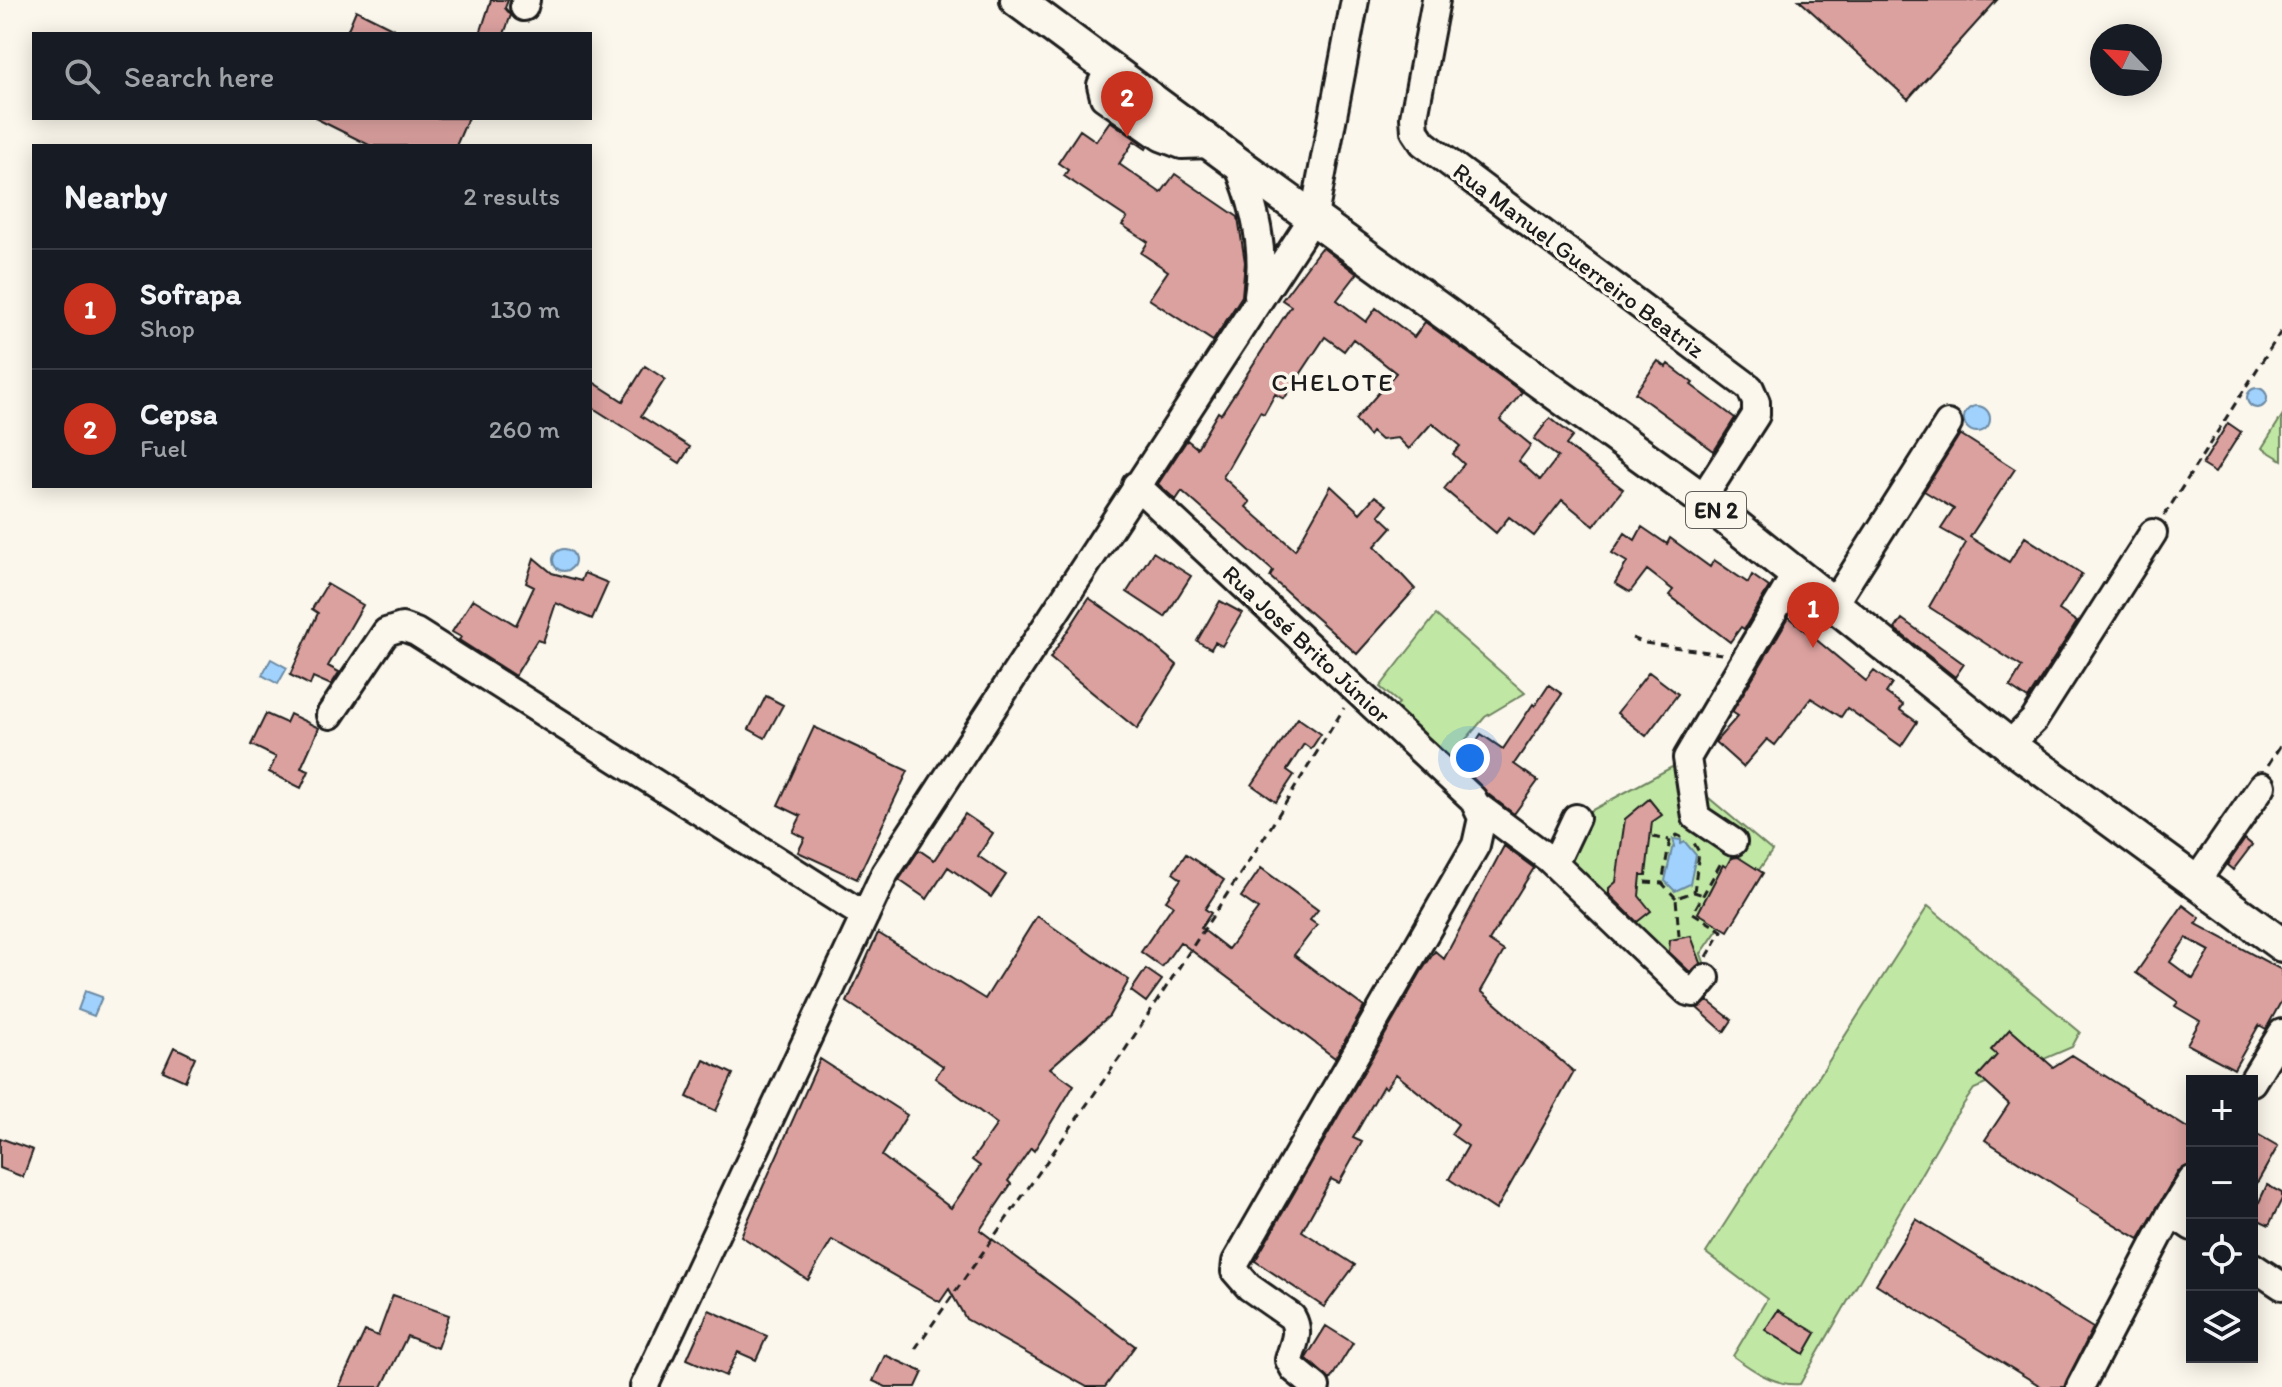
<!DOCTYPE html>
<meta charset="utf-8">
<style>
:root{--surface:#171b24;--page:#242831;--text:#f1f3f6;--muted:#9ea1a6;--line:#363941;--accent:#c8321e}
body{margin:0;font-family:Itim,sans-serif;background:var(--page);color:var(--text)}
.controls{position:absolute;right:24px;bottom:24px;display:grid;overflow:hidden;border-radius:0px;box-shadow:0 4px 20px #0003}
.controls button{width:72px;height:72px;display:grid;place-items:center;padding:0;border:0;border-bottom:2px solid var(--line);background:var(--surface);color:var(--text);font:40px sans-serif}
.compass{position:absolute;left:2090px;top:24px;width:72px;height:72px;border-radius:50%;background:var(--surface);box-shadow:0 4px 20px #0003;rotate:295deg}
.you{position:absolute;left:1470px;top:758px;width:28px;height:28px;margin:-20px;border:6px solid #fff;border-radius:50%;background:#1a73e8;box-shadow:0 0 0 12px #1a73e833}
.badge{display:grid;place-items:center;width:52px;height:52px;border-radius:50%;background:var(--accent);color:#fff;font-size:26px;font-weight:700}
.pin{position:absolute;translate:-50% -66px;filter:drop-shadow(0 2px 4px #0008)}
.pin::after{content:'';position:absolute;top:42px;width:28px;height:24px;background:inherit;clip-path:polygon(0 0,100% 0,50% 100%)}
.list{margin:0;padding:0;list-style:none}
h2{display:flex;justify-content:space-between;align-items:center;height:104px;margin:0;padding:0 32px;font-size:34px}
h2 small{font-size:26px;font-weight:400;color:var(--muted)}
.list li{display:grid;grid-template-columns:52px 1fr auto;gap:24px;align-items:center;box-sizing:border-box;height:120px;padding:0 32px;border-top:2px solid var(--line)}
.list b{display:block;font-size:30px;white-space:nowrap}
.list p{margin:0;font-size:26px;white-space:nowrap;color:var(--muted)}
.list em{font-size:26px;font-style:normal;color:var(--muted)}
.icon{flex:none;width:44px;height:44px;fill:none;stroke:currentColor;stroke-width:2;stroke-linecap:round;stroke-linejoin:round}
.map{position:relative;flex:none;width:2282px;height:1387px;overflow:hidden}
.search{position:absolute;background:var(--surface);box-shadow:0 4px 20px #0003;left:32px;top:32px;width:560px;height:88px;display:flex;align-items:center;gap:20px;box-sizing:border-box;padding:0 28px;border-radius:0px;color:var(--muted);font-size:30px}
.panel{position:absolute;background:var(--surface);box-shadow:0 4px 20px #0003;left:32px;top:144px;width:560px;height:344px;border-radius:0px}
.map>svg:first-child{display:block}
.green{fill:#c0e8a4;stroke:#6e8260;stroke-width:2}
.water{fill:#a0d2fd;stroke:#6b89a3;stroke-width:2}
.building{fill:#dba19f;stroke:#1c1c1c;stroke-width:2;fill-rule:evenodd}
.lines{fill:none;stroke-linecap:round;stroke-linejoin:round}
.minor-casing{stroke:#1c1c1c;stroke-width:32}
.major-casing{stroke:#1c1c1c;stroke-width:38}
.path{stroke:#1c1c1c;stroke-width:3;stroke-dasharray:8 6;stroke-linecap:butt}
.minor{stroke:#fbf7ec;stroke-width:26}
.major{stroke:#fbf7ec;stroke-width:32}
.labels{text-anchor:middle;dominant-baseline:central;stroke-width:7;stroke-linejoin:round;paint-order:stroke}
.shield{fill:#fbf7ec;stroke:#5f5e5a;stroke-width:2}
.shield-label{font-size:22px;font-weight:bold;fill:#1c1c1c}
.street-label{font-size:24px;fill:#1c1c1c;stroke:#fbf7ec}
.neighbourhood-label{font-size:26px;letter-spacing:2px;fill:#1c1c1c;stroke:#fbf7ec}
</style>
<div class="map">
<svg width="2282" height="1387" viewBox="0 0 2282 1387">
<rect width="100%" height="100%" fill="#fbf7ec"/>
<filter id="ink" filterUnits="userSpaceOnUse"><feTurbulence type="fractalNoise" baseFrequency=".0125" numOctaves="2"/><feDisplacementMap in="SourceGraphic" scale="16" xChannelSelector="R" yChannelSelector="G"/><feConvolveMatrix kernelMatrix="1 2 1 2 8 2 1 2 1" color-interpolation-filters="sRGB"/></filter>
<g filter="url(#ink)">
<path class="green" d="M2282,416V460L2262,448Z
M1436,615L1525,693L1485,717L1445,764L1390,713L1399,703L1380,687Z
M1672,767L1772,851L1701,954L1707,970L1692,990L1665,966L1664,948L1573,883L1567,851L1583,815Z
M1928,906L2080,1032L2072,1047L1974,1089L1950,1124L1800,1384C1776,1387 1751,1369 1733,1356L1767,1299L1706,1253Z"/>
<path class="water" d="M2247 398a10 10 0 1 1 20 0a10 10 0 1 1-20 0Z
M1964 419a13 13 0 1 1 26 0a13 13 0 1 1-26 0Z
M553 560a11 11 0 1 1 22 0a11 11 0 1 1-22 0Z
M271,659L287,668L278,684L262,675Z
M1673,839L1681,840V844L1685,842L1696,855L1690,884L1675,891L1665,881L1672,849L1675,846Z
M85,991L102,997L94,1016L78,1010Z"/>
<path class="building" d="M491,0H508L505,8L511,15L504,34H480Z
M1799,0H1997L1908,99Z
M356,10L404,34H346Z
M315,118H468L456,146H371Z
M1110,121L1147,147L1146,149L1134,141L1119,164L1161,193L1175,174L1238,217L1245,262L1242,296L1213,341L1149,299L1168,271L1141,253L1148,242L1122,225L1127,218L1064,176L1068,170L1058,163L1080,130L1096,141Z
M1323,248L1357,274L1337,300L1366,322L1376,308L1414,337L1425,322L1522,392L1500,420L1531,445L1519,461L1540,480L1558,457L1534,439L1550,418L1573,436L1566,445L1623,489L1594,526L1562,500L1534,536L1509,517L1496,533L1444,489L1464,464L1453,454L1460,446L1432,423L1409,449L1398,438L1381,440L1372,432L1369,436L1355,420L1396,373L1353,339L1344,351L1325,337L1284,399L1275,394L1264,414L1260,412L1223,477L1250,502L1246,507L1295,550L1331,486L1360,513L1375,496L1387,505L1379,515L1392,527L1375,546L1415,589L1357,654L1270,577L1273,571L1182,491L1176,500L1158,484L1187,440L1197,448L1218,412L1221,414L1291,306L1282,300L1320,249Z
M1658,361L1666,367L1668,364L1693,383L1691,385L1735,418L1714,451L1635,393Z
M645,366L665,379L641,416L690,447L680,463L590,406V380L623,401Z
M2228,423L2241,432L2215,473L2202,465Z
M1960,434L2015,469L1970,537L2009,562L2025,537L2082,574L2059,610L2077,622L2028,699L2010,687L2022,667L1929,607L1966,543L1941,529L1954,509L1924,491Z
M1642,527L1667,544L1670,538L1710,567L1714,560L1748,583L1752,575L1769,587L1744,629L1741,627L1730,642L1669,595L1673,590L1647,570L1630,592L1615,583L1627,562L1612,553L1625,533L1635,540Z
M1153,552L1191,576L1165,617L1127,592Z
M534,558L552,573L581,581L584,573L608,583L592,619L556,603L543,642L537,640L515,676L459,640L461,637L452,632L473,599L516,625L534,587L526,583Z
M327,584L363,605L328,666L339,672L338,674L331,685L313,677L310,685L290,675L318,613L312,609Z
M1089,598L1142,635L1177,665L1137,729L1050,658Z
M1220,601L1242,613L1222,646L1215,642L1211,649L1197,641Z
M1789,617L1866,681L1874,671L1892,684L1886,693L1903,705L1900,710L1917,722L1901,746L1847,708L1841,717L1811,698L1775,745L1767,739L1743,767L1715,742L1738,716L1732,712Z
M1902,619L1964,664L1955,677L1895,629Z
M1649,672L1678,694L1646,736L1617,713Z
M1549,685L1562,694L1514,764L1538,781L1514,814L1488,794L1461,766L1481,734L1503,749L1533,704L1535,706Z
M766,696L783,705L765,738L749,729Z
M266,714L286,723L290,714L319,728L301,768L309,771L301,788L269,772L276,757L251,745Z
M1298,718L1321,734L1311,749L1304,744L1287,770L1294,775L1276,802L1252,785Z
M814,727L908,771L857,879L798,852L805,838L793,832L801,816L778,805Z
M1649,799L1662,815L1652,822L1646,875H1641L1639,896L1651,911L1637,922L1609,894V888L1616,882L1625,819Z
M965,814L993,833L978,856L1006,875L991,897L948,867L927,899L899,880L919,850L934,860Z
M2245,839L2252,845L2233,870L2227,865Z
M1504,846L1534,868L1489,941L1504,951L1481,991L1574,1072L1496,1210L1449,1179L1468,1146L1451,1134L1458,1124L1396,1074L1386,1088L1383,1086L1353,1138L1362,1142L1339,1183L1331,1179L1302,1231L1355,1265L1324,1307L1255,1261L1421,972L1435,951L1444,959Z
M1186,854L1224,880L1205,909L1211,913L1201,928L1228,949L1258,909L1241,897L1261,868L1318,910L1310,920L1317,925L1294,955L1364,1007L1335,1058L1180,942L1162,967L1141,952L1173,905L1166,900L1181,879L1173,873Z
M1738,857L1763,873L1728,931L1698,913L1723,865L1726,867L1731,858Z
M2183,905L2200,918L2196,924L2282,970V1000L2266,1029L2259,1025L2234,1069L2187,1044L2200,1021L2175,1006L2178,1002L2136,973ZM2186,938L2210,951L2193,979L2170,962Z
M1037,916L1129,980L1109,1016L1050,1068L1074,1085L1034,1151L1031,1148L1008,1181L1011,1184L980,1230L1135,1346L1105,1387H1087L966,1319L949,1289L940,1302L832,1240L808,1280L741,1236L820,1059L907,1115L882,1156L951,1208L980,1166L972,1160L997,1124L935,1078L943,1066L847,1002L878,933L985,999Z
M1691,936L1701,963L1690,972L1669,952L1670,940Z
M1146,969L1162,980L1146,1002L1131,991Z
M1708,1001L1732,1020L1724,1032L1697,1008Z
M2010,1029L2053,1067L2072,1055L2192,1131V1164L2178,1171L2139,1239L2076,1201L2077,1199L1985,1140L2009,1104L1978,1076L1997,1055L1991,1050Z
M174,1047L195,1057L185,1081L163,1071Z
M704,1060L733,1074L716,1111L687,1097Z
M2252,1131L2278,1146L2252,1192Z
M0,1138L33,1150L23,1177L0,1168Z
M2267,1185L2282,1193V1199L2269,1225L2252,1217Z
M1916,1219L2093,1328L2064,1387H2042L1876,1284Z
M393,1295L449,1315L437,1348L407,1336L382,1387H339L365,1331L378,1336Z
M709,1310L767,1336L756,1360L738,1352L726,1376L687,1359Z
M1778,1310L1816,1333L1804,1354L1765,1330Z
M1326,1326L1353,1343L1330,1380L1306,1358Z
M885,1355L923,1372L916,1387H886L873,1381Z"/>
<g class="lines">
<defs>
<path id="minor" d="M1436,0L1414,117L1415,131L1423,143L1750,388L1756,402V415L1702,499
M524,7L526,0
M1118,74L1104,79L1101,85L1104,97L1161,137L1182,145L1212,144
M1237,163C1255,205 1266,250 1258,295
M1136,485L1473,799L1482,818L1476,845L1236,1262L1235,1271L1249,1287L1292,1317C1301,1333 1293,1344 1289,1360L1294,1369L1316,1387
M1833,605L1948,424
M330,715L386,632L402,627L416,632L865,916
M2009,745L2034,720L2153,533
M1476,805L1549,859L1688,992L1694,993L1706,978
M1733,842L1696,817L1687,758L1795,575
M1549,859L1559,854L1576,818
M2195,883L2262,786
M2252,1082L2282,1033
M2171,1213L2192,1227
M2252,1266L2282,1286
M644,1387L885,873L1314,216L1355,0
M2080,1387L2171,1213L2192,1180"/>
<path id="major" d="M1017,0L1237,163L1702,499L2017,751L2282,945"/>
</defs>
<use href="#minor" class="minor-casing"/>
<use href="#major" class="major-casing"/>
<path class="path" d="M2164,516L2282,330
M1632,638L1645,643L1722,654
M2268,765L2282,743
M1653,837L1669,840
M1645,882L1662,883
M1694,892L1699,852L1694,843
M1676,898L1662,883L1670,840L1677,835L1687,840
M1679,936L1676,898L1694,892L1703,895
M1707,957L1722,931L1693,913L1722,861
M915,1349L1123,1053L1269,830L1344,708"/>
<use href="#minor" class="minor"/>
<use href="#major" class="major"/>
</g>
</g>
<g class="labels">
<rect class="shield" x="1686" y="492" width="60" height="36" rx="6"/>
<g class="shield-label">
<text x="1716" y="510">EN 2</text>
</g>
<g class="street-label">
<text transform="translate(1579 260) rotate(37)">Rua Manuel Guerreiro Beatriz</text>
<text transform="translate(1307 644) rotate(43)">Rua José Brito Júnior</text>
</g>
<g class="neighbourhood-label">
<text x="1333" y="382">CHELOTE</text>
</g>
</g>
</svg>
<div class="controls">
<button>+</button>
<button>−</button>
<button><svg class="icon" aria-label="locate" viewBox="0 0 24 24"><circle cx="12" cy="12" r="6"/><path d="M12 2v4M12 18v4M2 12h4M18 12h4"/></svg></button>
<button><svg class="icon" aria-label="layers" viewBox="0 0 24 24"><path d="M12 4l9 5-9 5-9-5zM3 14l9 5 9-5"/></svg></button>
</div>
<svg class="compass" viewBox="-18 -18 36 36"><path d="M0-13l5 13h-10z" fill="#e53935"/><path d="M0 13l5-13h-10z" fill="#9ea1a6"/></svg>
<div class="you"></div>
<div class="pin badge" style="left:1813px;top:648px">1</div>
<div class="pin badge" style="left:1127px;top:137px">2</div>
<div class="search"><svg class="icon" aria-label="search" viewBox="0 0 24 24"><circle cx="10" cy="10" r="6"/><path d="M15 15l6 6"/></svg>Search here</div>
<section class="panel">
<h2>Nearby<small>2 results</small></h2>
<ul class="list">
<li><span class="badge">1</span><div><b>Sofrapa</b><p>Shop</p></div><em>130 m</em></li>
<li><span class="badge">2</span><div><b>Cepsa</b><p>Fuel</p></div><em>260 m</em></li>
</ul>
</section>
</div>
